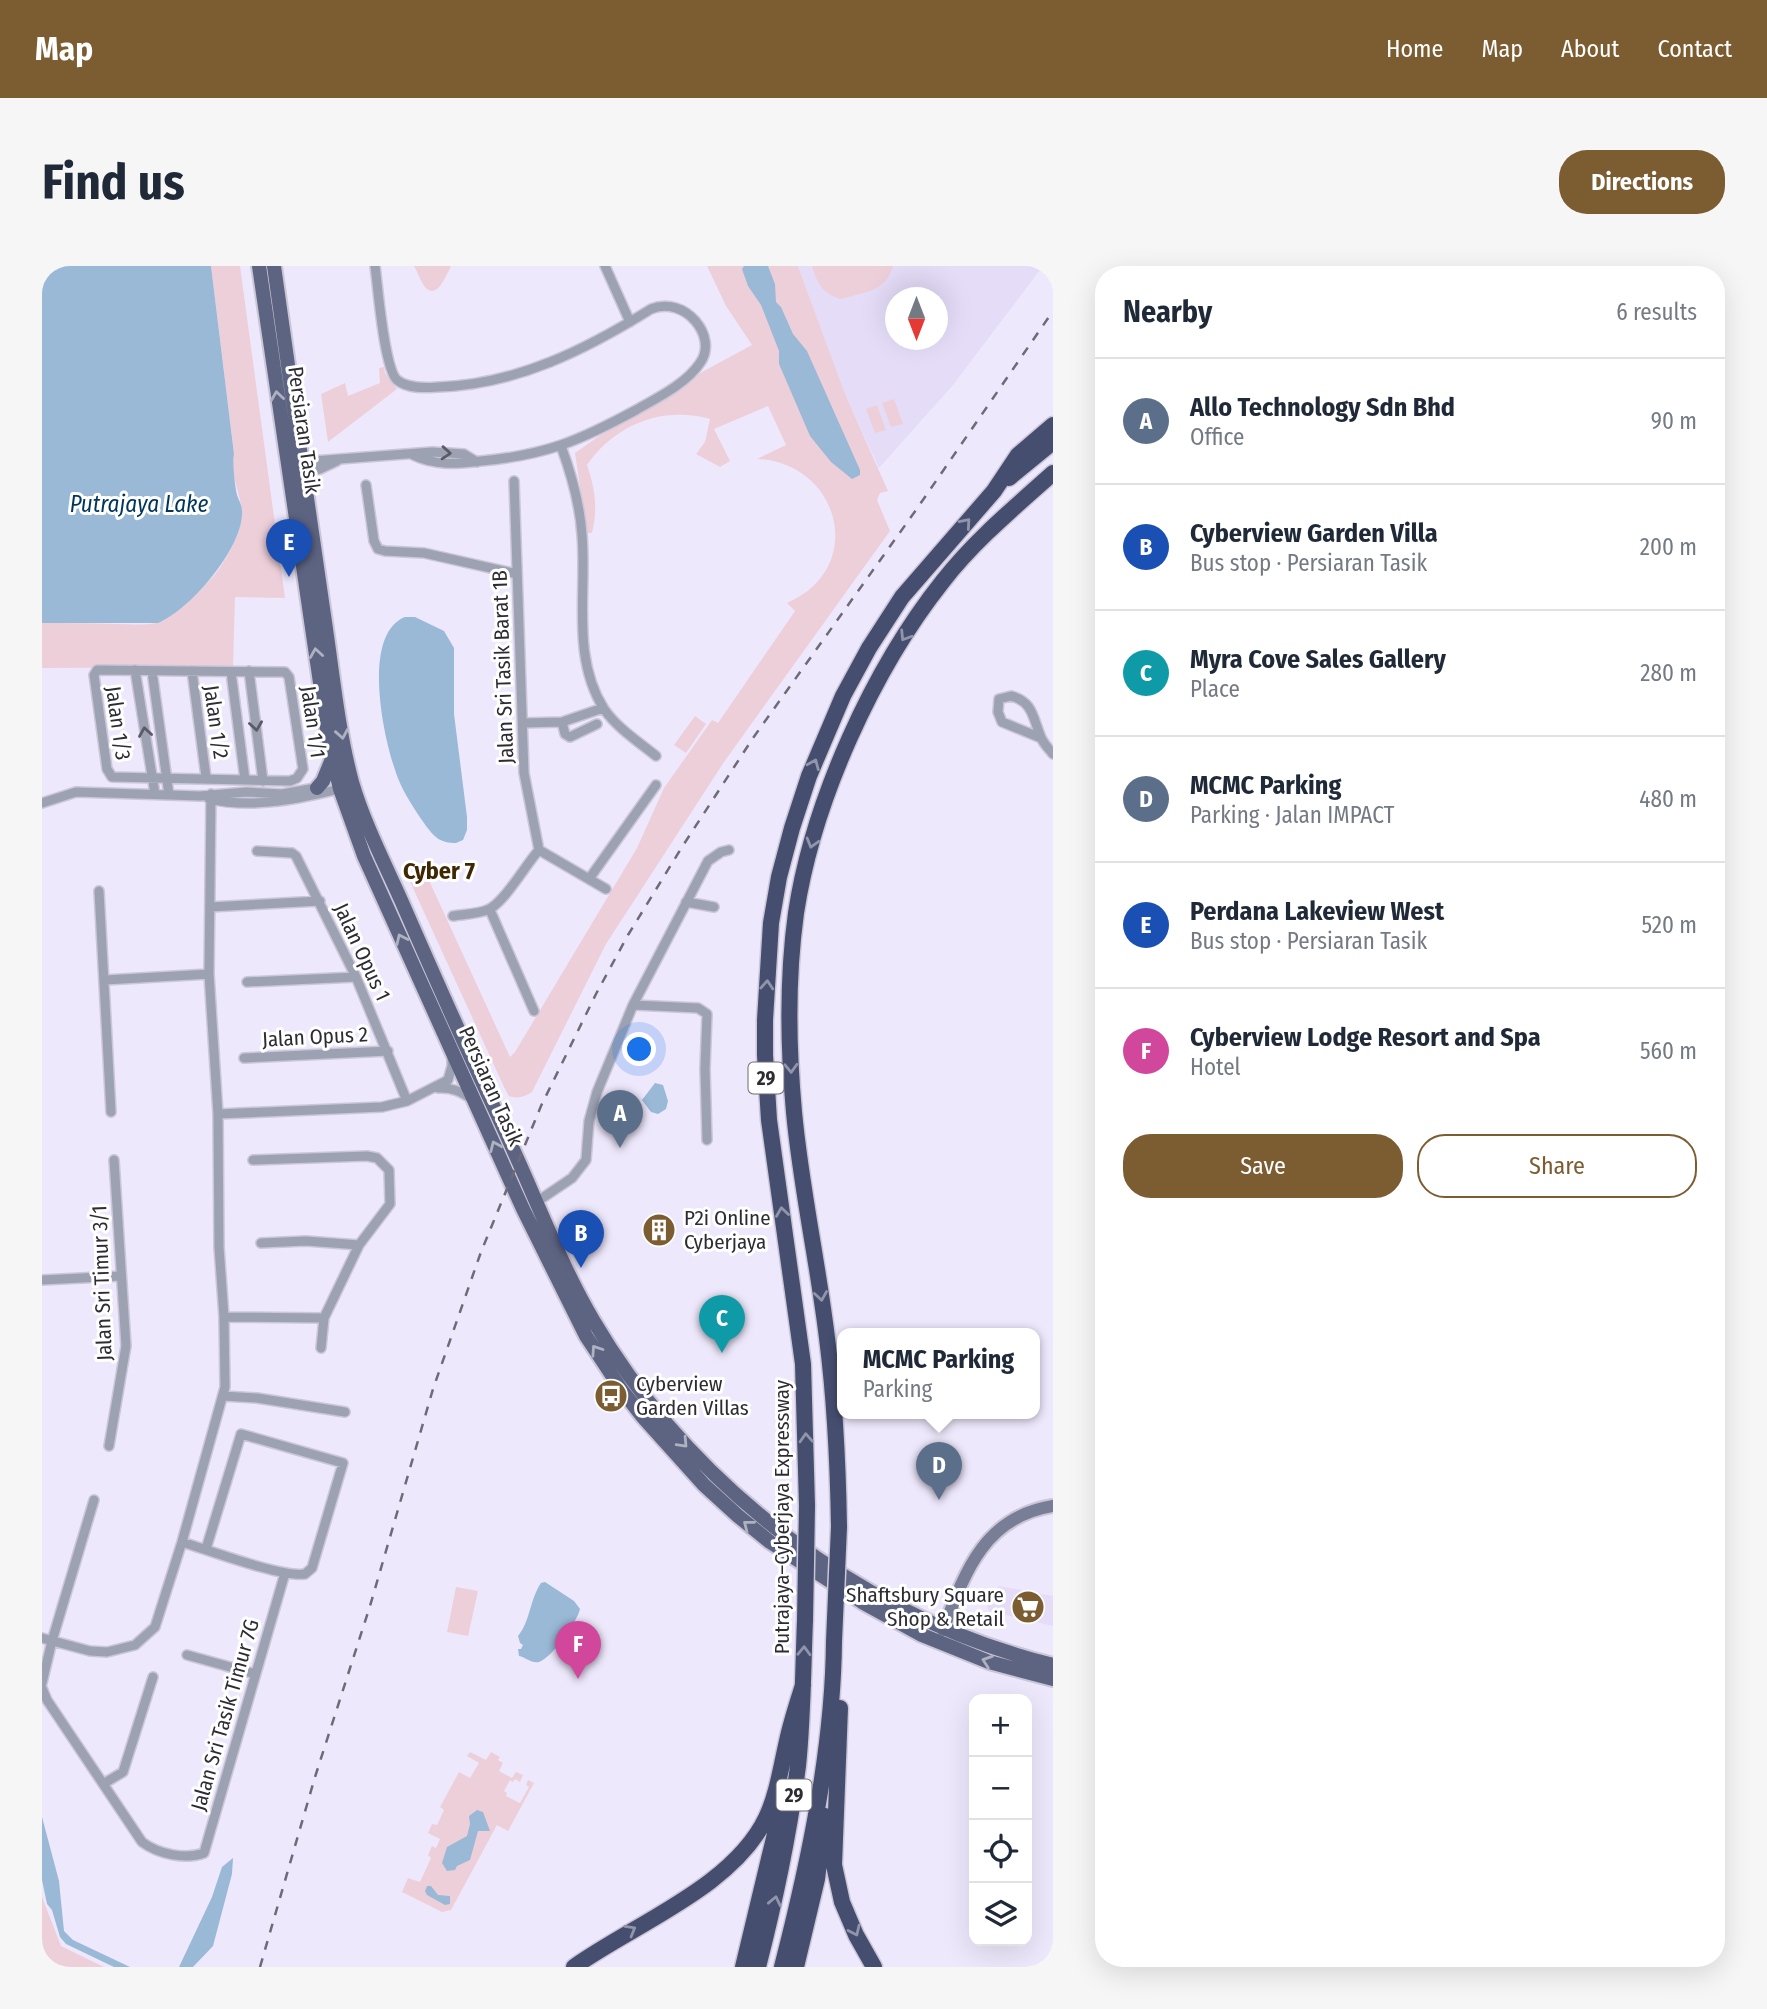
<!DOCTYPE html>
<meta charset="utf-8">
<style>
:root{--surface:#fff;--page:#f6f6f7;--text:#1f2937;--muted:#747a83;--line:#e0e1e3;--accent:#7c5d32}
body{margin:0;font-family:"Fira Sans Condensed",sans-serif;background:var(--page);color:var(--text)}
.controls{position:absolute;right:21px;bottom:21px;display:grid;overflow:hidden;border-radius:14px;box-shadow:0 7px 28px #0002}
.controls button{width:63px;height:63px;display:grid;place-items:center;padding:0;border:0;border-bottom:2px solid var(--line);background:var(--surface);color:var(--text);font:35px sans-serif}
.compass{position:absolute;left:843px;top:21px;width:63px;height:63px;border-radius:50%;background:var(--surface);box-shadow:0 7px 28px #0002;rotate:180deg}
.you{position:absolute;left:598px;top:784px;width:24px;height:24px;margin:-18px;border:5px solid #fff;border-radius:50%;background:#1a73e8;box-shadow:0 0 0 10px #1a73e833}
.badge{display:grid;place-items:center;width:46px;height:46px;border-radius:50%;background:var(--accent);color:#fff;font-size:23px;font-weight:700}
.pin{position:absolute;translate:-50% -58px;filter:drop-shadow(0 2px 4px #0008)}
.pin::after{content:'';position:absolute;top:37px;width:24px;height:21px;background:inherit;clip-path:polygon(0 0,100% 0,50% 100%)}
.popup{position:absolute;left:795px;top:1062px;width:203px;height:91px;box-sizing:border-box;display:grid;place-content:center;border-radius:14px;background:var(--surface);filter:drop-shadow(0 2px 5px #0005);font-size:23px;white-space:nowrap;color:var(--muted)}
.popup b{font-size:26px;color:var(--text)}
.popup::after{content:'';position:absolute;left:50%;top:100%;margin-left:-14px;border:14px solid transparent;border-top-color:var(--surface)}
.list{margin:0;padding:0;list-style:none}
h2{display:flex;justify-content:space-between;align-items:center;height:91px;margin:0;padding:0 28px;font-size:30px}
h2 small{font-size:23px;font-weight:400;color:var(--muted)}
.list li{display:grid;grid-template-columns:46px 1fr auto;gap:21px;align-items:center;box-sizing:border-box;height:126px;padding:0 28px;border-top:2px solid var(--line)}
.list b{display:block;font-size:26px;white-space:nowrap}
.list p{margin:0;font-size:23px;white-space:nowrap;color:var(--muted)}
.list em{font-size:23px;font-style:normal;color:var(--muted)}
.actions{display:flex;gap:14px;padding:21px 28px}
.actions a{flex:1;padding:16px 0;border:2px solid var(--accent);border-radius:28px;text-align:center;font-size:24px;color:var(--accent)}
.actions .main{background:var(--accent);color:#fff}
.icon{flex:none;width:38px;height:38px;fill:none;stroke:currentColor;stroke-width:2;stroke-linecap:round;stroke-linejoin:round}
.map{position:relative;flex:none;width:1011px;height:1701px;overflow:hidden;border-radius:28px}
header{display:flex;align-items:center;gap:42px;box-sizing:border-box;height:98px;padding:0 35px;background:var(--accent);color:#fff}
header strong{font-size:33px}
nav{display:flex;gap:38px;margin-inline-start:auto;font-size:24px}
.intro{display:flex;align-items:center;justify-content:space-between;box-sizing:border-box;height:168px;padding:0 42px}
h1{margin:0;font-size:49px}
.button{padding:18px 32px;border-radius:28px;background:var(--accent);color:#fff;font-size:24px;font-weight:700}
main{display:flex;gap:42px;padding:0 42px}
aside{flex:1;background:var(--surface);border-radius:28px;box-shadow:0 7px 28px #0002}
.map>svg:first-child{display:block}
.built{fill:#e5dcf8;fill-rule:evenodd}
.green{fill:#edcfda}
.water{fill:#99b9d7}
.lines{fill:none;stroke-linecap:round;stroke-linejoin:round}
.street-casing{stroke:#cbc6d8;stroke-width:12}
.secondary-casing{stroke:#cbc6d8;stroke-width:16}
.primary-casing{stroke:#cbc6d8;stroke-width:18}
.highway-casing{stroke:#cbc6d8;stroke-width:19}
.street{stroke:#9da2b3;stroke-width:9}
.secondary{stroke:#777e96;stroke-width:12}
.primary{stroke:#5d6482;stroke-width:14}
.highway{stroke:#464e70;stroke-width:16}
.rail{stroke:#6e6a76;stroke-width:2.5;stroke-dasharray:9 9;stroke-linecap:butt}
.highway-bridge-casing{stroke:#cbc6d8;stroke-width:19;stroke-linecap:butt}
.highway-bridge{stroke:#464e70;stroke-width:16}
.oneway{stroke:#aeb2c0}
.oneway2{stroke:#5a5b66}
.oneway3{stroke:#9095a9}
.labels{text-anchor:middle;dominant-baseline:central;stroke-width:6;stroke-linejoin:round;paint-order:stroke}
.shield{fill:#fff;stroke:#6d6b70;stroke-width:2}
.shield-label{font-size:19px;font-weight:bold;fill:#2e2c33}
.street-label{font-size:21px;fill:#2e2c33;stroke:#fff}
.poi-label{font-size:21px;fill:#2e2c33;stroke:#fff;text-anchor:start}
.water-label{font-size:23px;font-style:italic;fill:#00355c;stroke:#fff}
.quarter-label{font-size:24px;font-weight:bold;fill:#3e2702;stroke:#fff}
</style>
<header>
<strong>Map</strong>
<nav><a>Home</a><a>Map</a><a>About</a><a>Contact</a></nav>
</header>
<div class="intro"><h1>Find us</h1><a class="button">Directions</a></div>
<main>
<div class="map">
<svg width="1011" height="1701" viewBox="0 0 1011 1701">
<rect width="100%" height="100%" fill="#eee8fc"/>
<path class="built" d="M756,0H1001L911,119L837,202L803,129ZM853,32H895V74H853Z
M957,1320L1011,1330V1360L947,1345L945,1341L947,1336Z"/>
<path class="green" d="M169,0H198L243,332L193,331L191,401L0,402V357C25,357 50,357 75,358C88,358 105,360 118,356C130,352 169,315 177,303C186,290 196,270 199,255C204,236 185,207 192,187Z
M372,0H409C405,8 395,35 383,21C378,15 376,6 372,0Z
M665,0H756L803,128L846,225L838,227L835,234L848,265L682,496L564,678L490,826C482,831 476,833 467,830L462,821L365,609L385,610L468,791L473,786L595,582L622,522L670,454L676,457L753,345L745,337C825,303 799,197 715,193L744,179L726,140L672,163L688,195L678,201L654,188L663,176L668,153C620,140 574,158 545,199C553,222 556,243 550,267H545L533,187L557,170L607,143L660,106L710,79L684,40Z
M770,0H851C844,26 822,26 800,33C781,29 775,17 770,0Z
M342,101L343,107L355,123L286,176L279,128L303,117L306,130L338,117L337,102Z
M852,133L861,158L849,161L840,137Z
M835,139L844,164L833,167L824,143Z
M653,450L664,458L644,487L632,479Z
M414,1321L436,1325L426,1370L405,1366Z
M428,1486L444,1494L449,1486L458,1491L456,1494L461,1497L457,1505L470,1512L474,1506L481,1509L478,1516L473,1513L471,1516L468,1514L462,1525L465,1527L464,1530L478,1537L487,1521L484,1519L486,1514L492,1517L466,1565L455,1559L409,1644L400,1646L360,1626L366,1612L378,1616L389,1592L386,1589L390,1580L394,1582L398,1573L386,1567L390,1558L395,1559L402,1544L398,1541L417,1506L428,1512L437,1497L425,1490Z
M0,1631L19,1680L62,1701H9L0,1693Z"/>
<path class="water" d="M0,0H169L192,188C190,195 193,221 195,229C197,235 200,239 200,245C202,281 148,344 116,357H0Z
M702,0H726L733,18L734,36L739,41L751,68L765,85L818,204V209L810,213L789,196L768,170L737,98V85L719,39L706,20L700,3Z
M363,351H373L402,365L412,382V448L425,551V564L421,574L414,577C408,577 399,576 394,571C384,563 363,529 358,517C343,483 317,369 363,351Z
M613,817L621,819L626,835L624,843L616,848L609,846L600,834Z
M503,1316L532,1335L538,1343C535,1356 511,1391 497,1396C490,1398 483,1391 477,1390L476,1383H479L481,1379L478,1377L476,1370C488,1356 488,1333 499,1317Z
M435,1544L441,1546L448,1565H436L428,1594L415,1600L413,1604L405,1605L400,1597L405,1581L425,1570L428,1558L427,1550Z
M0,1551L17,1615L22,1665L31,1674L88,1701H72L24,1678L18,1671L10,1644L5,1638L0,1614Z
M191,1592L190,1608L171,1680L151,1701H137L170,1631L180,1601Z
M385,1620H389L396,1629L408,1630V1638L403,1639L385,1629L383,1625Z"/>
<g class="lines">
<defs>
<path id="street" d="M333,0C336,21 342,102 355,114C366,123 384,122 396,121C474,119 545,83 609,43C643,29 677,71 658,97C644,118 615,132 594,144C537,175 504,189 439,195C416,198 393,200 371,189
M563,0L588,56
M519,180C530,210 538,238 540,269C545,327 529,391 562,443C575,462 597,476 614,490
M258,196L390,186L422,188L435,196
M259,207L278,203L295,195
M472,215L482,507L497,584
M324,219L332,275L336,283L343,285L382,287L475,308
M55,404L243,406L247,411L261,503L255,512L248,515L70,511L65,503L52,409Z
M93,404L113,528
M110,405L127,529
M150,405L164,511
M207,405L221,515
M189,406L203,514
M520,456L523,468L528,471L555,458
M481,457L520,456L561,442
M999,472L960,456L956,446L957,433L969,430C990,435 991,451 998,469C1000,476 1006,482 1011,488
M167,533C211,543 258,533 301,522
M0,537L34,526L158,530L204,526L240,528L279,521
M497,584L564,623
M215,585L250,587L254,590L314,711L365,835
M547,613L614,519
M57,625L69,846
M644,636L672,641
M168,641L278,635
M448,644L492,745
M411,650C422,648 435,648 445,644C461,639 484,598 497,584
M63,714L167,708
M205,716L314,711
M591,739L656,742L665,748L663,803L665,874
M202,792L346,785
M396,822C410,821 420,826 431,834
M176,848L340,841L365,835L406,814L410,800V790
M211,894L325,890L335,892L347,904L348,938L317,979L282,1052L279,1082
M493,937L530,912L544,894L547,855L555,826L591,739L666,595L679,586L687,584
M219,977L264,975L317,979
M0,1014L79,1010
M182,1051L282,1052
M181,1130L215,1132L303,1146
M67,1180L84,1080L72,894
M140,1276C166,1284 241,1312 263,1308L270,1302L301,1197L199,1168L164,1283
M0,1372L48,1385L65,1386L93,1379L113,1361L140,1276L183,1121L182,1051L177,981L176,848L167,708L169,528
M145,1389L213,1408
M0,1417L10,1375L52,1234
M0,1422L5,1434L100,1576C116,1588 143,1594 162,1587L243,1307
M61,1518L81,1506L111,1411"/>
<path id="secondary" d="M901,1364C923,1306 942,1251 1011,1240"/>
<path id="primary" d="M217,0L286,471L298,523L322,590L481,943L544,1070L579,1123L600,1150L662,1219L696,1250L728,1276L820,1336L880,1369L947,1396L1011,1413
M232,0C249,119 265,237 283,356C291,409 296,464 310,516C322,557 342,596 359,634C383,689 407,744 432,798C452,842 473,886 492,931C510,972 528,1015 551,1054C650,1223 822,1352 1011,1399
M275,522L281,515L290,493"/>
<path id="highway" d="M967,212L1011,176
M765,1240L761,1098L727,854L723,789V754L729,657L737,611L750,562L767,510L801,430L827,382L860,331L952,225L976,189L1011,159
M797,1261C796,1198 793,1135 785,1072C776,997 759,922 752,846C746,780 745,712 754,647C771,535 831,403 901,315C932,275 973,241 1011,207
M798,1442L792,1599L800,1636L814,1669L832,1701
M532,1701C592,1658 691,1621 724,1552C735,1529 739,1501 745,1475C749,1456 755,1438 761,1419
M701,1701L738,1547
M716,1701C733,1635 747,1568 756,1500C761,1452 761,1403 763,1354
M740,1701C767,1596 791,1483 792,1375
M754,1701L775,1613L783,1550"/>
</defs>
<use href="#street" class="street-casing"/>
<use href="#secondary" class="secondary-casing"/>
<use href="#primary" class="primary-casing"/>
<use href="#highway" class="highway-casing"/>
<use href="#street" class="street"/>
<use href="#secondary" class="secondary"/>
<use href="#primary" class="primary"/>
<use href="#highway" class="highway"/>
<path class="rail" d="M218,1701L273,1511L328,1340L391,1123L439,986L499,840L554,728L586,669L640,581L711,472L874,244L1011,45"/>
<defs>
<path id="highway-bridge" d="M763,1354L765,1240
M792,1375L797,1261"/>
</defs>
<use href="#highway-bridge" class="highway-bridge-casing"/>
<use href="#highway-bridge" class="highway-bridge"/>
</g>
<defs><path id="oneway-chevron" d="M-2-3.5L2.5 0L-2 3.5" fill="none" stroke-width="1.6" stroke-linecap="round" stroke-linejoin="round" transform="scale(1.75)"/></defs>
<g class="oneway">
<use href="#oneway-chevron" transform="translate(235 130) rotate(-98)"/>
<use href="#oneway-chevron" transform="translate(274 387) rotate(-99)"/>
<use href="#oneway-chevron" transform="translate(300 468) rotate(80)"/>
<use href="#oneway-chevron" transform="translate(359 673) rotate(-115)"/>
<use href="#oneway-chevron" transform="translate(453 880) rotate(-114)"/>
<use href="#oneway-chevron" transform="translate(554 1084) rotate(-124)"/>
<use href="#oneway-chevron" transform="translate(641 1177) rotate(47)"/>
<use href="#oneway-chevron" transform="translate(706 1259) rotate(-142)"/>
<use href="#oneway-chevron" transform="translate(945 1395) rotate(-161)"/>
</g>
<g class="oneway2">
<use href="#oneway-chevron" transform="translate(404 187) rotate(4)"/>
<use href="#oneway-chevron" transform="translate(214 460) rotate(82)"/>
<use href="#oneway-chevron" transform="translate(103 466) rotate(-99)"/>
</g>
<g class="oneway3">
<use href="#oneway-chevron" transform="translate(924 257) rotate(-49)"/>
<use href="#oneway-chevron" transform="translate(863 370) rotate(122)"/>
<use href="#oneway-chevron" transform="translate(772 498) rotate(-67)"/>
<use href="#oneway-chevron" transform="translate(770 577) rotate(106)"/>
<use href="#oneway-chevron" transform="translate(725 719) rotate(-86)"/>
<use href="#oneway-chevron" transform="translate(749 802) rotate(88)"/>
<use href="#oneway-chevron" transform="translate(740 946) rotate(-98)"/>
<use href="#oneway-chevron" transform="translate(779 1030) rotate(81)"/>
<use href="#oneway-chevron" transform="translate(764 1172) rotate(-93)"/>
<use href="#oneway-chevron" transform="translate(762 1385) rotate(-88)"/>
<use href="#oneway-chevron" transform="translate(733 1635) rotate(-78)"/>
<use href="#oneway-chevron" transform="translate(589 1664) rotate(-30)"/>
<use href="#oneway-chevron" transform="translate(813 1665) rotate(65)"/>
</g>
<defs>
<symbol id="building-disc" viewBox="-11 -11 22 22"><circle r="9.5" fill="#7c5d32" stroke="#fff"/><path d="M-4-6H4V6H1V3H-1V6H-4ZM-2.5-4.3h1.7v1.8h-1.7ZM.8-4.3h1.7v1.8H.8ZM-2.5-1h1.7V.8h-1.7ZM.8-1h1.7V.8H.8Z" fill="#fff"/></symbol>
<symbol id="bus-disc" viewBox="-11 -11 22 22"><circle r="9.5" fill="#7c5d32" stroke="#fff"/><path d="M-5-6H5V4H4V6H2V4H-2V6H-4V4H-5ZM-3.5-4V0h7V-4ZM-3.5 1.2v1.5H-2V1.2ZM2 1.2v1.5H3.5V1.2Z" fill="#fff"/></symbol>
<symbol id="supermarket-disc" viewBox="-11 -11 22 22"><circle r="9.5" fill="#7c5d32" stroke="#fff"/><path d="M-6-5.5h2.5l.6 2H6L4.5 2H-2.5L-4.4-4H-6ZM-1.5 3.2a1.3 1.3 0 1 0 .1 0ZM3 3.2a1.3 1.3 0 1 0 .1 0Z" fill="#fff"/></symbol>
</defs>
<g fill-rule="evenodd">
<use href="#building-disc" x="598" y="945" width="38" height="38"/>
<use href="#bus-disc" x="550" y="1111" width="38" height="38"/>
<use href="#supermarket-disc" x="967" y="1322" width="38" height="38"/>
</g>
<g class="labels">
<g class="shield">
<rect x="706.5" y="796.5" width="35" height="31" rx="5"/>
<rect x="734.5" y="1513.5" width="35" height="31" rx="5"/>
</g>
<g class="shield-label">
<text x="724" y="812">29</text>
<text x="752" y="1529">29</text>
</g>
<g class="street-label">
<text transform="translate(262 164) rotate(82)">Persiaran Tasik</text>
<text transform="translate(461 401) rotate(-92)">Jalan Sri Tasik Barat 1B</text>
<text transform="translate(174 456) rotate(82)">Jalan 1/2</text>
<text transform="translate(271 456) rotate(82)">Jalan 1/1</text>
<text transform="translate(76 457) rotate(82)">Jalan 1/3</text>
<text transform="translate(320 686) rotate(65)">Jalan Opus 1</text>
<text transform="translate(273 771) rotate(-3)">Jalan Opus 2</text>
<text transform="translate(449 820) rotate(66)">Persiaran Tasik</text>
<text transform="translate(60 1017) rotate(-92)">Jalan Sri Timur 3/1</text>
<text transform="translate(740 1251) rotate(-90)">Putrajaya–Cyberjaya Expressway</text>
<text transform="translate(183 1449) rotate(-74)">Jalan Sri Tasik Timur 7G</text>
</g>
<g class="poi-label">
<text x="642" y="952">P2i Online<tspan x="642" dy="24">Cyberjaya</tspan></text>
<text x="594" y="1118">Cyberview<tspan x="594" dy="24">Garden Villas</tspan></text>
<text x="962" y="1329" text-anchor="end">Shaftsbury Square<tspan x="962" dy="24">Shop &amp; Retail</tspan></text>
</g>
<g class="water-label">
<text x="97" y="238">Putrajaya Lake</text>
</g>
<g class="quarter-label">
<text x="397" y="605">Cyber 7</text>
</g>
</g>
</svg>
<div class="controls">
<button>+</button>
<button>−</button>
<button><svg class="icon" aria-label="locate" viewBox="0 0 24 24"><circle cx="12" cy="12" r="6"/><path d="M12 2v4M12 18v4M2 12h4M18 12h4"/></svg></button>
<button><svg class="icon" aria-label="layers" viewBox="0 0 24 24"><path d="M12 4l9 5-9 5-9-5zM3 14l9 5 9-5"/></svg></button>
</div>
<svg class="compass" viewBox="-18 -18 36 36"><path d="M0-13l5 13h-10z" fill="#e53935"/><path d="M0 13l5-13h-10z" fill="#747a83"/></svg>
<div class="you"></div>
<div class="pin badge" style="left:578px;top:882px;background:#5c6f8a">A</div>
<div class="pin badge" style="left:539px;top:1002px;background:#1a4fb4">B</div>
<div class="pin badge" style="left:680px;top:1087px;background:#0f9aa8">C</div>
<div class="pin badge" style="left:897px;top:1234px;background:#5c6f8a">D</div>
<div class="popup"><b>MCMC Parking</b>Parking</div>
<div class="pin badge" style="left:247px;top:311px;background:#1a4fb4">E</div>
<div class="pin badge" style="left:536px;top:1413px;background:#d1479c">F</div>
</div>
<aside>
<h2>Nearby<small>6 results</small></h2>
<ul class="list">
<li><span class="badge" style="background:#5c6f8a">A</span><div><b>Allo Technology Sdn Bhd</b><p>Office</p></div><em>90 m</em></li>
<li><span class="badge" style="background:#1a4fb4">B</span><div><b>Cyberview Garden Villa</b><p>Bus stop · Persiaran Tasik</p></div><em>200 m</em></li>
<li><span class="badge" style="background:#0f9aa8">C</span><div><b>Myra Cove Sales Gallery</b><p>Place</p></div><em>280 m</em></li>
<li><span class="badge" style="background:#5c6f8a">D</span><div><b>MCMC Parking</b><p>Parking · Jalan IMPACT</p></div><em>480 m</em></li>
<li><span class="badge" style="background:#1a4fb4">E</span><div><b>Perdana Lakeview West</b><p>Bus stop · Persiaran Tasik</p></div><em>520 m</em></li>
<li><span class="badge" style="background:#d1479c">F</span><div><b>Cyberview Lodge Resort and Spa</b><p>Hotel</p></div><em>560 m</em></li>
</ul>
<div class="actions"><a class="main">Save</a><a>Share</a></div>
</aside>
</main>
